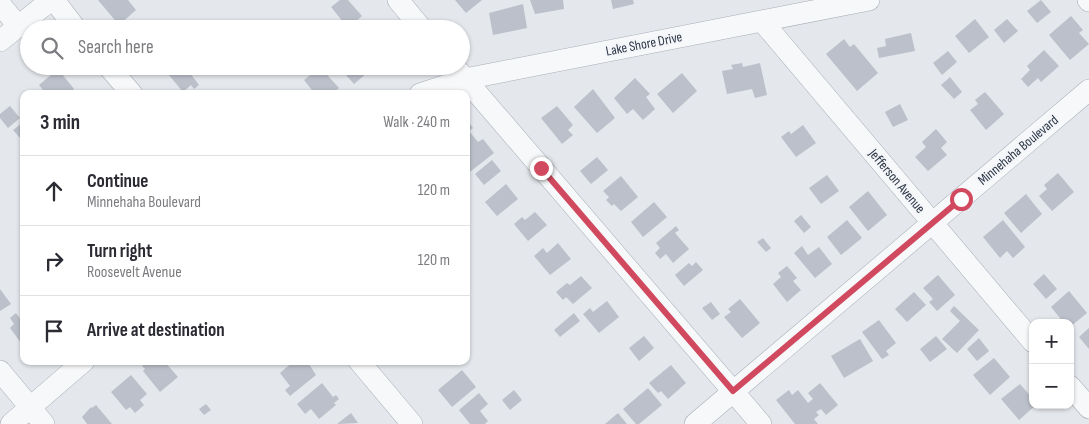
<!DOCTYPE html>
<meta charset="utf-8">
<style>
:root{--surface:#fff;--page:#f7f7f7;--text:#2b2b33;--muted:#7c7c81;--line:#e1e1e2}
body{margin:0;font-family:"Sofia Sans Condensed",sans-serif;background:var(--page);color:var(--text)}
.controls{position:absolute;right:15px;bottom:15px;display:grid;overflow:hidden;border-radius:10px;box-shadow:0 1px 4px #0004}
.controls button{width:45px;height:45px;display:grid;place-items:center;padding:0;border:0;border-bottom:1px solid var(--line);background:var(--surface);color:var(--text);font:25px sans-serif}
.stop{position:absolute;width:15px;height:15px;margin:-11px;border:4px solid #d1495f;border-radius:50%;background:#fff}
.stop.end{background:#d1495f;border-color:#fff;box-shadow:0 1px 5px #0008}
.list{margin:0;padding:0;list-style:none}
h2{display:flex;justify-content:space-between;align-items:center;height:65px;margin:0;padding:0 20px;font-size:21px}
h2 small{font-size:16px;font-weight:400;color:var(--muted)}
.list li{display:grid;grid-template-columns:32px 1fr auto;gap:15px;align-items:center;box-sizing:border-box;height:70px;padding:0 20px;border-top:1px solid var(--line)}
.list b{display:block;font-size:19px;white-space:nowrap}
.list p{margin:0;font-size:16px;white-space:nowrap;color:var(--muted)}
.list em{font-size:16px;font-style:normal;color:var(--muted)}
.icon{flex:none;width:28px;height:28px;fill:none;stroke:currentColor;stroke-width:2;stroke-linecap:round;stroke-linejoin:round}
.map{position:relative;flex:none;width:1089px;height:424px;overflow:hidden}
.search{position:absolute;background:var(--surface);box-shadow:0 1px 4px #0004;left:20px;top:20px;width:450px;height:55px;display:flex;align-items:center;gap:12px;box-sizing:border-box;padding:0 18px;border-radius:28px;color:var(--muted);font-size:19px}
.panel{position:absolute;background:var(--surface);box-shadow:0 1px 4px #0004;left:20px;top:90px;width:450px;height:275px;border-radius:10px}
.map>svg:first-child{display:block}
.building{fill:#bbc0ca}
.lines{fill:none;stroke-linecap:round;stroke-linejoin:round}
.minor-casing{stroke:#a9aeb7;stroke-width:22}
.minor{stroke:#f7f8fa;stroke-width:21}
.route{stroke:#d1495f;stroke-width:6}
.labels{text-anchor:middle;dominant-baseline:central;stroke-width:5;stroke-linejoin:round;paint-order:stroke}
.street-label{font-size:14px;fill:#2b3545;stroke:#f4f6f9}
</style>
<div class="map">
<svg width="1089" height="424" viewBox="0 0 1089 424">
<rect width="100%" height="100%" fill="#e4e7ec"/>
<path class="building" d="M98,0H128L136,10L119,25Z
M340,0H348L362,16L348,28L331,7Z
M455,0H482L466,13Z
M530,0H563L564,9L535,14Z
M611,0H633L634,4L613,9Z
M1041,0L1051,12L1037,23L1027,11Z
M523,4L527,28L493,35L489,13Z
M1071,16L1083,30L1079,33L1089,44L1070,60L1049,35Z
M975,19L989,37L969,53L955,36Z
M1007,19L1018,31L1004,43L994,30Z
M911,33L915,51L879,58L877,48L886,46L885,39Z
M844,39L850,47L854,44L878,73L857,91L826,54Z
M1044,50L1059,66L1041,82L1038,78L1028,87L1021,79L1030,70L1027,66Z
M948,51L957,62L942,75L933,63Z
M742,63L743,67L760,63L767,95L755,98L752,89L727,94L722,71L733,69L731,65Z
M178,66H194L195,68L190,73L199,85L194,89L191,85L183,92L168,74Z
M338,66H372L373,68L354,84Z
M320,67L339,88L332,94H315L304,80Z
M58,69L74,89L68,94H46L39,85Z
M682,73L697,91L673,113L657,94Z
M950,77L962,92L954,99L941,85Z
M635,78L650,94L646,97L655,109L643,120L633,109L627,114L614,98Z
M593,89L615,118L597,133L574,107Z
M985,92L1004,114L986,130L970,110L978,104L975,100Z
M900,104L908,120L893,127L885,112Z
M10,106L20,118L8,128L0,118V114Z
M557,106L573,125L568,130L573,135L562,144L541,118Z
M466,119L473,128L469,131L478,142L483,139L494,153L466,175Z
M22,123L24,135L20,138L13,130Z
M803,125L816,143L796,157L781,137L789,131L791,134Z
M936,129L947,142L941,148L947,155L928,171L915,157L926,147L922,142Z
M597,157L608,170L591,184L580,171Z
M492,160L501,171L484,185L475,174Z
M1058,173L1074,192L1052,211L1039,196L1047,189L1044,185Z
M827,175L839,191L821,204L809,188Z
M621,176L638,197L621,211L614,204L612,206L606,200L609,197L603,191Z
M506,184L518,199L497,216L485,202Z
M868,191L887,215L868,231L849,207Z
M1026,194L1042,214L1021,233L1004,213Z
M654,202L667,217L643,237L631,222Z
M535,212L547,225L528,241L514,224L522,217L525,220Z
M801,215L811,227L804,233L794,221Z
M847,220L862,238L841,255L827,237Z
M1003,220L1025,247L1013,258L1007,251L1000,258L983,237Z
M676,226L679,230L675,233L689,249L673,263L666,254L660,259L655,253L660,248L656,243Z
M763,238L771,248L766,252L757,242Z
M558,243L571,259L550,275L534,256L543,248L547,253Z
M802,246L808,255L819,247L832,264L815,278L794,253Z
M696,262L703,270L684,286L675,275L689,263L692,266Z
M787,266L797,278L793,281L801,290L787,302L773,284L781,277L778,273Z
M1044,274L1057,289L1046,299L1033,284Z
M938,275L955,295L937,311L929,302L933,299L923,288Z
M581,276L592,288L573,304L566,297L563,300L556,292L567,283L570,285Z
M0,289L11,304L0,311Z
M1069,291L1087,313L1070,327V323H1064L1051,307Z
M914,292L926,305L907,322L895,309Z
M740,299L760,323L742,338L724,317L731,312L728,309Z
M607,301L619,317L599,333L583,314L590,308L593,312Z
M711,302L720,314L712,320L702,308Z
M954,306L979,330L957,353L942,339L960,321L950,311Z
M16,313L21,320L24,318V347L10,328L14,324L10,318Z
M574,313L580,321L560,337L554,330Z
M879,320L896,343L886,351L889,355L882,359L862,332Z
M1089,328V349L1079,337Z
M644,336L654,348L639,361L629,348Z
M936,336L947,349L930,362L920,349Z
M979,338L989,351L977,361L967,349Z
M860,339L873,361L844,378L831,356Z
M994,358L1010,377L990,395L973,375Z
M148,361H164L178,377L160,392L143,371L145,369L142,366Z
M294,361H307L316,375L290,396L285,390L290,386L280,373Z
M671,365L686,383L668,399L661,391L658,393L649,383Z
M462,370L476,387L452,407L438,390Z
M131,375L147,394L140,400L144,405L135,413L130,407L126,410L111,392Z
M322,383L333,397L336,395L339,399L334,403L336,405L319,419L311,409L305,414L297,404Z
M820,383L838,405L826,415L821,409L816,412L819,415L814,419L818,424H795L776,400L789,390L792,395L798,390L808,403L813,399L808,393Z
M1020,384L1033,399V405H1036L1019,420L1001,399Z
M648,388L662,405L639,424H636L623,409Z
M514,390L522,400L510,410L502,400Z
M479,393L488,404L480,411L488,421L485,424H470L459,410Z
M206,404L211,410L204,415L199,409Z
M96,405L112,424H87L82,417L91,407L92,408Z
M351,413L358,423L337,424Z
M618,413L627,424H605Z"/>
<g class="lines">
<defs>
<path id="minor" d="M54,0L76,29
M398,0L422,29
M1088,0L1089,1
M0,4L18,26
M762,21L1033,342
M0,41L51,0
M108,66L132,94
M454,66L761,424
M420,94L465,79L869,0
M359,361L412,424
M0,371L44,424
M1070,386L1089,408
M11,424L84,361
M695,424L1089,90"/>
</defs>
<use href="#minor" class="minor-casing"/>
<use href="#minor" class="minor"/>
</g>
<g class="lines">
<path class="route" d="M541,168L733,391L961,199"/>
</g>
<g class="labels">
<g class="street-label">
<text transform="translate(644 44) rotate(-11)">Lake Shore Drive</text>
<text transform="translate(1018 150) rotate(-40)">Minnehaha Boulevard</text>
<text transform="translate(897 181) rotate(50)">Jefferson Avenue</text>
</g>
</g>
</svg>
<div class="controls">
<button>+</button>
<button>−</button>
</div>
<div class="stop" style="left:961px;top:199px"></div>
<div class="stop end" style="left:541px;top:168px"></div>
<div class="search"><svg class="icon" aria-label="search" viewBox="0 0 24 24"><circle cx="10" cy="10" r="6"/><path d="M15 15l6 6"/></svg>Search here</div>
<section class="panel">
<h2>3 min<small>Walk · 240 m</small></h2>
<ul class="list">
<li><svg class="icon" aria-label="ahead" viewBox="0 0 24 24"><path d="M12 20V5M6 11l6-6 6 6"/></svg><div><b>Continue</b><p>Minnehaha Boulevard</p></div><em>120 m</em></li>
<li><svg class="icon" aria-label="right" viewBox="0 0 24 24"><path d="M7 20v-9h11M14 6l5 5-5 5"/></svg><div><b>Turn right</b><p>Roosevelt Avenue</p></div><em>120 m</em></li>
<li><svg class="icon" aria-label="arrive" viewBox="0 0 24 24"><path d="M6 21V4h12l-3 4 3 4H6"/></svg><div><b>Arrive at destination</b></div></li>
</ul>
</section>
</div>
